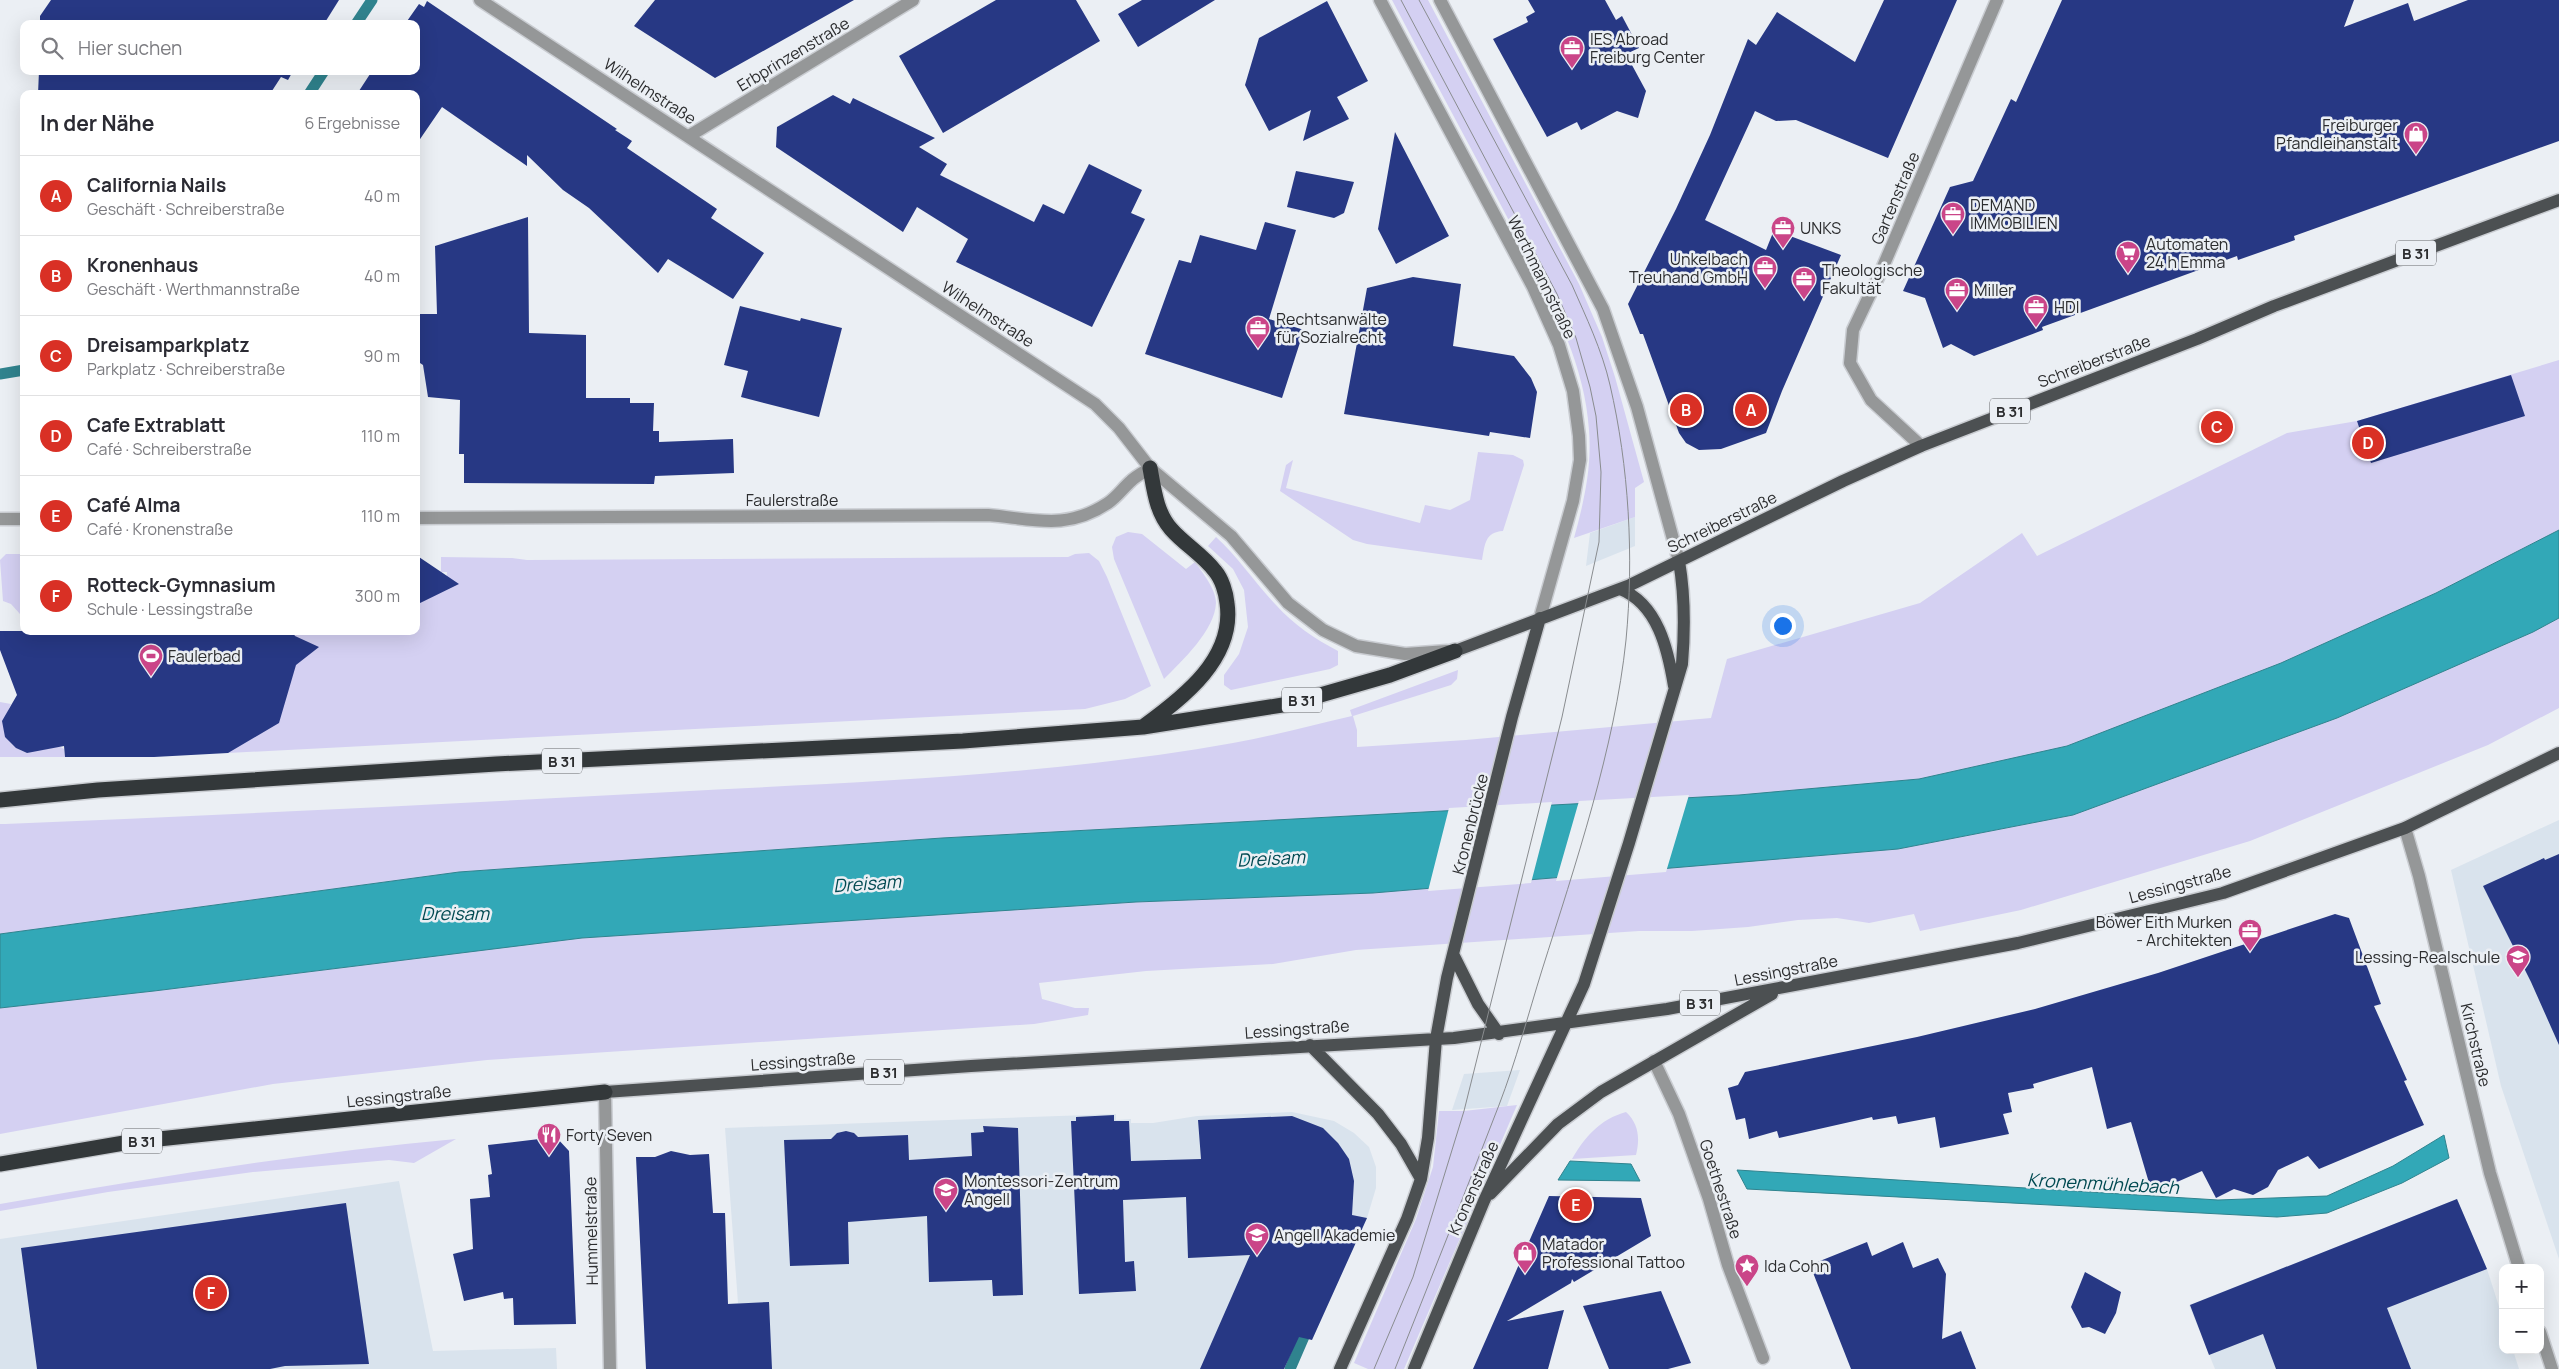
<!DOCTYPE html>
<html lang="de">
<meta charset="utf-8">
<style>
:root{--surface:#fff;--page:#f2f2f3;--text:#2b2b33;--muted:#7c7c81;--line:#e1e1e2;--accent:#d93025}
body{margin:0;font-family:Manrope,sans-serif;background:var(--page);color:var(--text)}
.controls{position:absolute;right:15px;bottom:15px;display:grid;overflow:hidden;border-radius:10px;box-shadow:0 5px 20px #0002}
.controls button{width:45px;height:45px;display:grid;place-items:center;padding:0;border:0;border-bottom:1px solid var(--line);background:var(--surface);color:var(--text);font:25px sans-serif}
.you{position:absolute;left:1782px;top:625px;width:18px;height:18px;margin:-12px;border:4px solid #fff;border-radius:50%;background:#1a73e8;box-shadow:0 0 0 8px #1a73e833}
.badge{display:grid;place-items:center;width:32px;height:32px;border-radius:50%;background:var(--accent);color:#fff;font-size:16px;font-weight:700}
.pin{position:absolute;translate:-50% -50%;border:2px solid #fff;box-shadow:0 1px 5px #0006}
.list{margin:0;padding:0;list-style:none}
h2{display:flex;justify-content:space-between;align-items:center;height:65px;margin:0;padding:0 20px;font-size:21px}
h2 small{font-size:16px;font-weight:400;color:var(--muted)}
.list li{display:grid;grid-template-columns:32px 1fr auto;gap:15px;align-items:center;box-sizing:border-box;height:80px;padding:0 20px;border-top:1px solid var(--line)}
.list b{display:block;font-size:19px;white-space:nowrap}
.list p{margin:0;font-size:16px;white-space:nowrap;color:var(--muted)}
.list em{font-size:16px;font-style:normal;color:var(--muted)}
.icon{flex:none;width:28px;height:28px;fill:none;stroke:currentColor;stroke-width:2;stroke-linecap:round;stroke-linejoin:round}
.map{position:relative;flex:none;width:2559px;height:1369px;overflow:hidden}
.search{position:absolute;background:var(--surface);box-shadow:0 5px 20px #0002;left:20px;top:20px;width:400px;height:55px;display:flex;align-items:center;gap:12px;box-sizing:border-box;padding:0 18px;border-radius:10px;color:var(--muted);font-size:19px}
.panel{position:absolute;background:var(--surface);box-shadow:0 5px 20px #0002;left:20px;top:90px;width:400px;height:545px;border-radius:10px}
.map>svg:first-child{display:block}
.built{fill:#d9e3ed}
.green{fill:#d4d0f2}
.water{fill:#32a8b7;stroke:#30838e}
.pier{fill:#ebeff4}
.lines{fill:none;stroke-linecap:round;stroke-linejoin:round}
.stream{stroke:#30838e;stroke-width:11}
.building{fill:#273884}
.minor-casing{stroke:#c9ccd1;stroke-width:15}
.major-casing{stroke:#c9ccd1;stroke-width:15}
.highway-casing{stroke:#c9ccd1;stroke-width:18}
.minor{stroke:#959798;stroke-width:12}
.major{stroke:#4c5052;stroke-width:12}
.highway{stroke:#33383a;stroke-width:15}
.tram{stroke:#898c8f;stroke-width:1}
.labels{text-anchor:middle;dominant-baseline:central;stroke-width:5;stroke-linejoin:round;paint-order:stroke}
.shield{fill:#ebeff4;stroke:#65676a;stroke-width:1}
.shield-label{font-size:15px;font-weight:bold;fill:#2c2d2f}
.poi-label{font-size:16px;fill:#2c2d2f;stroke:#ebeff4;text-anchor:start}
.street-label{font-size:16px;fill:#2c2d2f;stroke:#ebeff4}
.water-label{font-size:18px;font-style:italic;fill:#014951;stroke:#ebeff4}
</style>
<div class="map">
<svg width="2559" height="1369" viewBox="0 0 2559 1369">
<rect width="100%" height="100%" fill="#ebeff4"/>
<path class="built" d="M1635,517V546L1586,566L1590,533Z
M2559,820V1259L2501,1086L2451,870Z
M1520,1070L1507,1106L1452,1110L1464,1074Z
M1292,1112L1334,1121L1354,1133L1369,1147L1376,1167V1188L1367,1218L1312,1340L1299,1337L1284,1369H646L643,1308L738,1303L725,1128L1116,1114V1120L1131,1119V1123H1153L1197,1116Z
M399,1181L433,1351L556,1348L557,1369H0V1239Z
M2457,1199L2487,1269L2503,1319V1350H2513L2519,1369H2215L2189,1305Z"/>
<path class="green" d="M1392,0H1428L1579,284L1602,337L1615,377L1644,482L1635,488V517L1574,538C1584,502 1592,467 1589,430C1584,352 1540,281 1505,213C1468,142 1429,71 1392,0Z
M2559,360V530L2436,593L2281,663L2067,746L1919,779L1739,795L942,838L459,872L0,934V824H5C227,815 449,804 671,792C859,782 1048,776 1233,743C1273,736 1313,725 1352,716L1350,710L1458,670L1457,679L1451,685L1353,716L1357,730V747L1466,740L1711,718L1727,659L1920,603L2022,533L2037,556L2287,433L2357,421Z
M1478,452L1513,455L1523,460L1524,465L1503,531C1485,532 1485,544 1482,560L1367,544L1353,540L1280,491L1286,465L1293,460L1286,488L1420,523L1425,505L1450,510L1470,500Z
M1128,532L1142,534L1186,569L1195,562C1202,572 1216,589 1216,603C1215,630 1182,661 1164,679L1114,559L1112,547L1116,537Z
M1216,537C1239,558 1255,583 1276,605C1293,624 1315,639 1338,651V665L1330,669L1231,690L1224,685V675L1239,654L1248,627L1244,590L1233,569L1208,546Z
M1089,553L1099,561L1107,577L1151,686L1125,699L1085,709L228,753L297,640L292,631H416V603L446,590L447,572H441V557L512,558L527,560L1068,557L1075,554Z
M6,554H24V607L20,614L11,604L3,601L0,560Z
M2559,618V708L2488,745L2250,841L2021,910L1920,931L1914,914L1869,923L1837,918L1798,920L1748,927L1692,931H1639L1356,950L1273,964L1146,971L1039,983L1042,999L1075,1008H1089L1088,1015L1034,1024L487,1060L273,1084L0,1134V1008L154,991L582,938L1136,902L1373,893L1898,849L2073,815L2337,718L2533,632Z
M0,702L11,704C0,727 2,743 27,753L52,742L64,749L65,757H0Z
M1517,1105L1404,1369H1368L1354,1363L1416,1219L1433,1167L1439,1111H1464Z
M1626,1112C1639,1124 1640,1139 1636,1155L1572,1159C1585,1137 1600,1119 1626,1112Z
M456,1139L414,1163L389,1160L253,1172L108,1192L0,1211V1204C151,1178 303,1153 456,1139Z"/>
<path class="water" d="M2559,530V618L2533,632L2337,718L2073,815L1898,849L1373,893L1136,902L582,938L154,991L0,1008V934L459,872L942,838L1739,795L1919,779L2067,746L2281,663L2436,593Z
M2444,1135L2449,1158L2402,1183L2327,1213L2277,1217L1747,1189L1737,1170L2218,1200L2327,1196L2393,1166Z
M1570,1161L1631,1164L1640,1181L1558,1180Z"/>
<path class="pier" d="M1689,795L1666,872L1556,881L1579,801Z
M1552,802L1531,883L1428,891L1449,808Z"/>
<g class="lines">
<path class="stream" d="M356,24L372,0
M309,94L324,71
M0,374L24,370
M1290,1369L1309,1325"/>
</g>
<path class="building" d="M51,0H339L324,24H40V16Z
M655,0H854L715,78L634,26Z
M996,0H1076L1100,41L943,133L899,56Z
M1142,0H1215L1138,47L1118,14Z
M1528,0H1605L1616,20L1622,16L1639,48L1626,54L1646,91L1638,118L1617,111L1581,130L1577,122L1547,137L1493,39L1528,22L1526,17L1535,12Z
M1884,0H1957L1888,158L1796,120L1776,121L1755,111L1705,220L1766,250L1774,230L1841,255L1782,391L1766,433L1721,449L1699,450L1686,443L1679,433L1643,334H1640L1628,304L1676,209L1710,135L1748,39L1756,45L1777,12L1855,62Z
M2062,0H2354L2344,27L2408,3L2414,21L2468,0H2559V141L2294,236L2295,240L2238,260L2237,256L2042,327L2043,330L1974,356L1951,344L1943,348L1925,298L1903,291L1950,187L1973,181L2011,99L2016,102Z
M427,1L617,129L615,130L632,141L627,148L717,209L711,218L764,253L733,299L668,259L658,273L589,208L563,190L527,155V166L442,107L416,145V94H357L372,71H416V24H405L419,4L424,7Z
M1327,1L1368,81L1337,97L1349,119L1303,141L1311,110L1269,131L1245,85L1259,38Z
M39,71H293L288,80L281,77L270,94H38Z
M833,95L850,104L853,98L935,138L919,147L947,164L940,175L1034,222L1043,204L1064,214L1089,164L1142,190L1131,213L1145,219L1092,327L956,262L968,239L917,207L903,232L776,147L777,127Z
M1395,132L1449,236L1396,264L1378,229Z
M1296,171L1354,182L1344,213L1334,218L1287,207Z
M528,217L529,333L586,335V398H630V403H654L653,431H659V442L733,439L734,473L655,476L654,484L464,483V454H459L460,400L428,397L423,365L420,363L419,347H416V314H437L435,246Z
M1265,222L1296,230L1269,319L1304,330L1282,398L1145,354L1179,260L1191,263L1200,235L1256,250Z
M1413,277L1461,284L1453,346L1514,356L1531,378L1537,392L1530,438L1490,432L1489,436L1344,414L1367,288Z
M740,306L800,321L801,318L842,328L819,417L741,397L748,371L724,365Z
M2511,375L2525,416L2371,463L2357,421Z
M416,555L459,584L416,605Z
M0,631H292L295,636L319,647L296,665L279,723L228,753L154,757H65L64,746L27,753L16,748L5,737L2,721L17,695L0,650Z
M2559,854V1045L2531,982L2483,886L2544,858L2545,860Z
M2335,914L2349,918L2381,1004L2374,1006L2407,1080L2404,1081L2424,1125L2319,1169L2308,1156L2278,1170L2268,1187L2253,1195L2234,1189L2216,1198L2202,1171L2152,1193L2131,1122L2107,1129L2092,1067L2033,1084L2034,1088L2008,1093L2012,1112L2003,1114L2009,1134L1940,1148L1935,1117L1898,1124L1896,1116L1873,1120L1872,1117L1779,1138L1777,1131L1749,1139L1745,1118L1736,1120L1728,1088L1738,1085L1745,1072L1917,1037L2035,1009L2158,973Z
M1114,1115V1121H1129L1131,1161L1201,1159L1198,1120L1292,1116L1323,1128L1338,1143L1349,1159L1354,1181L1352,1215L1367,1218L1312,1340L1299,1337L1284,1369H1200L1250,1255L1188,1258L1186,1197L1123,1200L1125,1262L1134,1261L1136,1291L1079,1294L1071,1121H1076V1117Z
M983,1126L1018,1128L1023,1295L993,1296L992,1280L929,1282L927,1216L848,1222L849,1264L790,1266L784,1140L831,1139L837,1133L846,1131L854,1133L858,1137L908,1135L909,1160L972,1156L971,1133L984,1132Z
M556,1137L569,1151L576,1324L514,1325L513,1298L504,1299L503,1292L464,1301L453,1254L473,1249L470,1199L490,1197L488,1175L492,1174L488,1145Z
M671,1151L690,1155L709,1154L713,1213H725L728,1304L769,1302L772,1369H646L636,1157H655Z
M1549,1196L1641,1198L1651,1236L1574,1282L1572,1279L1571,1283L1507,1321L1564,1310L1548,1369H1473Z
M2457,1199L2487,1269L2387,1308L2411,1369H2276L2263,1334L2209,1355L2190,1305Z
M346,1203L369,1364L285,1366L270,1369H37L21,1248Z
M1867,1242L1872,1256L1903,1242L1913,1268L1938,1258L1946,1274L1942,1339L1961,1331L1976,1369H1851L1810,1265Z
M2085,1272L2121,1292L2116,1313L2105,1334L2089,1327L2082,1328L2071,1307Z
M1661,1291L1691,1363L1668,1369H1609L1583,1306Z"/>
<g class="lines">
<defs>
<path id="minor" d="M480,0L1095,404L1119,428L1150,468L1231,536L1288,603L1323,630L1356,646L1405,654L1447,651
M1380,0L1533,287L1559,345L1573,391L1579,436L1580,460L1573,501L1540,618
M1440,0L1603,309L1637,407L1679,561
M689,136L913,0
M1921,446L1871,400L1850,363L1853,330L1882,269L1997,0
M416,518L988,515C1034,519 1066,531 1108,503C1117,497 1123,488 1131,481C1136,476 1144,472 1150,468
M0,519H24
M2405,828L2419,876L2490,1173L2519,1268
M1654,1061L1679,1114L1709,1199L1728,1265L1763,1358
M605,1092L610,1369
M2540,1332L2552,1369"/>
<path id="major" d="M1620,589C1658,604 1668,650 1674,686
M1455,651L1630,585L1843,481L1921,446L2197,339L2274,306L2559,200
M1453,954L1478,1004L1499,1034
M1310,1045L1378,1114L1401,1144L1421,1179
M605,1092L971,1066L1454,1038L1667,1009L2018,943L2223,893L2405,828L2559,753
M1490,1194L1558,1124L1601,1092L1772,994
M1340,1369L1407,1219L1421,1179L1428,1138L1436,1039L1447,978L1512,717L1540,618
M1414,1369L1484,1201L1584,984L1629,843L1682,664C1685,628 1685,596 1679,561"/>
<path id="highway" d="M1144,726C1184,697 1235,658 1227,603C1226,593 1222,579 1215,571C1203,555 1184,544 1171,529C1156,512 1154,489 1150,468
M0,800L98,790L496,764L963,741L1143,727L1289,704L1390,675L1455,651
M0,1164L130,1142L605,1092"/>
</defs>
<use href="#minor" class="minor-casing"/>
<use href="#major" class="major-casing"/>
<use href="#highway" class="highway-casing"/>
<use href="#minor" class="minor"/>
<use href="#major" class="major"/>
<use href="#highway" class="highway"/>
<path class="tram" d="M1374,1369L1413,1277L1464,1111L1562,717L1599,542L1601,472L1596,416L1590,387L1576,338L1557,294L1401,0
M1395,1369C1430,1281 1465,1193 1499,1105C1516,1061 1528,1015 1542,970C1575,866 1615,747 1626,640C1634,556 1629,467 1610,385C1602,350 1586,317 1572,285L1419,0"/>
</g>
<defs>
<symbol id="office-pin" viewBox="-11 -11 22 30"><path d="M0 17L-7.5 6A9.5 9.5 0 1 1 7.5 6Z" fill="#ca4588" stroke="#ebeff4"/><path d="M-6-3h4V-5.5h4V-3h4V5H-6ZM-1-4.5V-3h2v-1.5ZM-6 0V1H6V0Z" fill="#fff"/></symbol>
<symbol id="shop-pin" viewBox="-11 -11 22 30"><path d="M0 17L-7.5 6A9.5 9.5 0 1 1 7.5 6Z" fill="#ca4588" stroke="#ebeff4"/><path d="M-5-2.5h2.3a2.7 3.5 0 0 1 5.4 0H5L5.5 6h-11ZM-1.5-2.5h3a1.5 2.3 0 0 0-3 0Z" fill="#fff"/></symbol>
<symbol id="supermarket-pin" viewBox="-11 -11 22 30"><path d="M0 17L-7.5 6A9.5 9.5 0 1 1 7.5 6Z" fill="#ca4588" stroke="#ebeff4"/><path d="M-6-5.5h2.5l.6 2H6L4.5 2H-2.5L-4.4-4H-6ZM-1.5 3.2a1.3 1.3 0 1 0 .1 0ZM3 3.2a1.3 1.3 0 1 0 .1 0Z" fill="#fff"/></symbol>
<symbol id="stadium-pin" viewBox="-11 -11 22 30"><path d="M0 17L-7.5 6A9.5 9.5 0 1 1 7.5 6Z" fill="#ca4588" stroke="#ebeff4"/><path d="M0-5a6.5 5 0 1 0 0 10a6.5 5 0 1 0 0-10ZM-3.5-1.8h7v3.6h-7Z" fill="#fff"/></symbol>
<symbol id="school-pin" viewBox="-11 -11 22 30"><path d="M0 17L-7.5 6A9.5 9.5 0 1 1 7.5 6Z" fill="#ca4588" stroke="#ebeff4"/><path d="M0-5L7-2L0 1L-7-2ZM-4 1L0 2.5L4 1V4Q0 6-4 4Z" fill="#fff"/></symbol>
<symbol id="restaurant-pin" viewBox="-11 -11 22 30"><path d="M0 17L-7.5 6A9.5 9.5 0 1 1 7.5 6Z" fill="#ca4588" stroke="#ebeff4"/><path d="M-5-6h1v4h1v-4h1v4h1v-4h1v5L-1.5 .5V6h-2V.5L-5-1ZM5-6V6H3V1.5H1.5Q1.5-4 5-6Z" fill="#fff"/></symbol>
<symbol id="sight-pin" viewBox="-11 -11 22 30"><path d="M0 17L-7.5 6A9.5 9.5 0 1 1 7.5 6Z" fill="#ca4588" stroke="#ebeff4"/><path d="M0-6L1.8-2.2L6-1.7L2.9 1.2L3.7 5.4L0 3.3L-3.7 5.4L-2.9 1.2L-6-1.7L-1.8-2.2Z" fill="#fff"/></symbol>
</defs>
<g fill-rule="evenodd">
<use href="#office-pin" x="1558" y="34" width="28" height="38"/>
<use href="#shop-pin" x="2402" y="120" width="28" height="38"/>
<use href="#office-pin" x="1939" y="200" width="28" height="38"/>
<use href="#office-pin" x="1769" y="214" width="28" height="38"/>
<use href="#supermarket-pin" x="2114" y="239" width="28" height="38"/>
<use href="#office-pin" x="1751" y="254" width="28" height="38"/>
<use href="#office-pin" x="1790" y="265" width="28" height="38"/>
<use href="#office-pin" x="1943" y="276" width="28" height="38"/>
<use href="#office-pin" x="2022" y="293" width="28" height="38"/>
<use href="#office-pin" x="1244" y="314" width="28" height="38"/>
<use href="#stadium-pin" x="137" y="642" width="28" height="38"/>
<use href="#office-pin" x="2236" y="917" width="28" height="38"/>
<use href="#school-pin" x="2504" y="943" width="28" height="38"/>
<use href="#restaurant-pin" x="535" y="1121" width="28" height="38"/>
<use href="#school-pin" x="932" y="1176" width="28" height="38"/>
<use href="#school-pin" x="1243" y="1221" width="28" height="38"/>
<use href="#shop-pin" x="1511" y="1239" width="28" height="38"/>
<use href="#sight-pin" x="1733" y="1252" width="28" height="38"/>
</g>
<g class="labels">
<g class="shield">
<rect x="2396" y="240.5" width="40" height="25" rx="4"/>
<rect x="1990" y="398.5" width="40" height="25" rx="4"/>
<rect x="1282" y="687.5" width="40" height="25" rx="4"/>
<rect x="542" y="748.5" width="40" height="25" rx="4"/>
<rect x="1680" y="990.5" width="40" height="25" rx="4"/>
<rect x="864" y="1059.5" width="40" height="25" rx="4"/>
<rect x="122" y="1128.5" width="40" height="25" rx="4"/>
</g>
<g class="shield-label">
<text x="2416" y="253">B 31</text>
<text x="2010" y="411">B 31</text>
<text x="1302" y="700">B 31</text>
<text x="562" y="761">B 31</text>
<text x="1700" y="1003">B 31</text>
<text x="884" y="1072">B 31</text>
<text x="142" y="1141">B 31</text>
</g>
<g class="poi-label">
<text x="1590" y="39">IES Abroad<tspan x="1590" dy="18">Freiburg Center</tspan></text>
<text x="2398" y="125" text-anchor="end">Freiburger<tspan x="2398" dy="18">Pfandleihanstalt</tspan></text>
<text x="1970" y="205">DEMAND<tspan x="1970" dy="18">IMMOBILIEN</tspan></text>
<text x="1800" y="228">UNKS</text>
<text x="2146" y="244">Automaten<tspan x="2146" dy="18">24 h Emma</tspan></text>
<text x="1748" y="259" text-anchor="end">Unkelbach<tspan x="1748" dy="18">Treuhand GmbH</tspan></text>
<text x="1822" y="270">Theologische<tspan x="1822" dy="18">Fakultät</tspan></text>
<text x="1974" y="290">Miller</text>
<text x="2054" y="307">HDI</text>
<text x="1276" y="319">Rechtsanwälte<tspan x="1276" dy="18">für Sozialrecht</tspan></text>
<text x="168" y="656">Faulerbad</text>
<text x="2232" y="922" text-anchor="end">Böwer Eith Murken<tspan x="2232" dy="18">- Architekten</tspan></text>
<text x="2500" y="957" text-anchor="end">Lessing-Realschule</text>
<text x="566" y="1135">Forty Seven</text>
<text x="964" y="1181">Montessori-Zentrum<tspan x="964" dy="18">Angell</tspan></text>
<text x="1274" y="1235">Angell Akademie</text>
<text x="1542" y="1244">Matador<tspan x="1542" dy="18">Professional Tattoo</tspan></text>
<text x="1764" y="1266">Ida Cohn</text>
</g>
<g class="street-label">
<text transform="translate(793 54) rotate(-31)">Erbprinzenstraße</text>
<text transform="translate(650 91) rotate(33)">Wilhelmstraße</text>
<text transform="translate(1895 198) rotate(-67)">Gartenstraße</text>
<text transform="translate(1542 277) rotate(64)">Werthmannstraße</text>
<text transform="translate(988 314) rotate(33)">Wilhelmstraße</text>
<text transform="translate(2094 361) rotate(-21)">Schreiberstraße</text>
<text x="792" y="500">Faulerstraße</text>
<text transform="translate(1722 522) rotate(-26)">Schreiberstraße</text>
<text transform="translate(1470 824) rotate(-76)">Kronenbrücke</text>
<text transform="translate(2180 884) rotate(-15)">Lessingstraße</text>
<text transform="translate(1786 970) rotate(-11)">Lessingstraße</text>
<text transform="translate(1297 1029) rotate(-4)">Lessingstraße</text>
<text transform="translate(2476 1045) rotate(77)">Kirchstraße</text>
<text transform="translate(803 1061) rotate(-4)">Lessingstraße</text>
<text transform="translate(399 1096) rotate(-6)">Lessingstraße</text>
<text transform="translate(1473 1188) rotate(-66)">Kronenstraße</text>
<text transform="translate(1721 1189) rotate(72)">Goethestraße</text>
<text transform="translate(591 1231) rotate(-91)">Hummelstraße</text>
</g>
<g class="water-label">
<text transform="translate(1271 858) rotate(-3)">Dreisam</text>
<text transform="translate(867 883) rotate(-4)">Dreisam</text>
<text x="455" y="913">Dreisam</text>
<text transform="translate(2103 1183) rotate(3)">Kronenmühlebach</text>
</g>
</g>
</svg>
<div class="controls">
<button>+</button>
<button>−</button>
</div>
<div class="you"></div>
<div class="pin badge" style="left:1751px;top:410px">A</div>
<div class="pin badge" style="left:1686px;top:410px">B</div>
<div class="pin badge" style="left:2217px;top:427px">C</div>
<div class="pin badge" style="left:2368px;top:443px">D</div>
<div class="pin badge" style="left:1576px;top:1205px">E</div>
<div class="pin badge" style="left:211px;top:1293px">F</div>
<div class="search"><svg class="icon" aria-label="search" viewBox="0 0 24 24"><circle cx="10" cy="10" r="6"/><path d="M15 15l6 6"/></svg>Hier suchen</div>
<section class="panel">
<h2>In der Nähe<small>6 Ergebnisse</small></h2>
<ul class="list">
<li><span class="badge">A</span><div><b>California Nails</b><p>Geschäft · Schreiberstraße</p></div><em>40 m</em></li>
<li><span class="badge">B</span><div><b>Kronenhaus</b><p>Geschäft · Werthmannstraße</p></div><em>40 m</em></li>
<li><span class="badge">C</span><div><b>Dreisamparkplatz</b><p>Parkplatz · Schreiberstraße</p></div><em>90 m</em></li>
<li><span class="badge">D</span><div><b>Cafe Extrablatt</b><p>Café · Schreiberstraße</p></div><em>110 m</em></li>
<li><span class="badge">E</span><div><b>Café Alma</b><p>Café · Kronenstraße</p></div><em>110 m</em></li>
<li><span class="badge">F</span><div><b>Rotteck-Gymnasium</b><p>Schule · Lessingstraße</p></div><em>300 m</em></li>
</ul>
</section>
</div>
